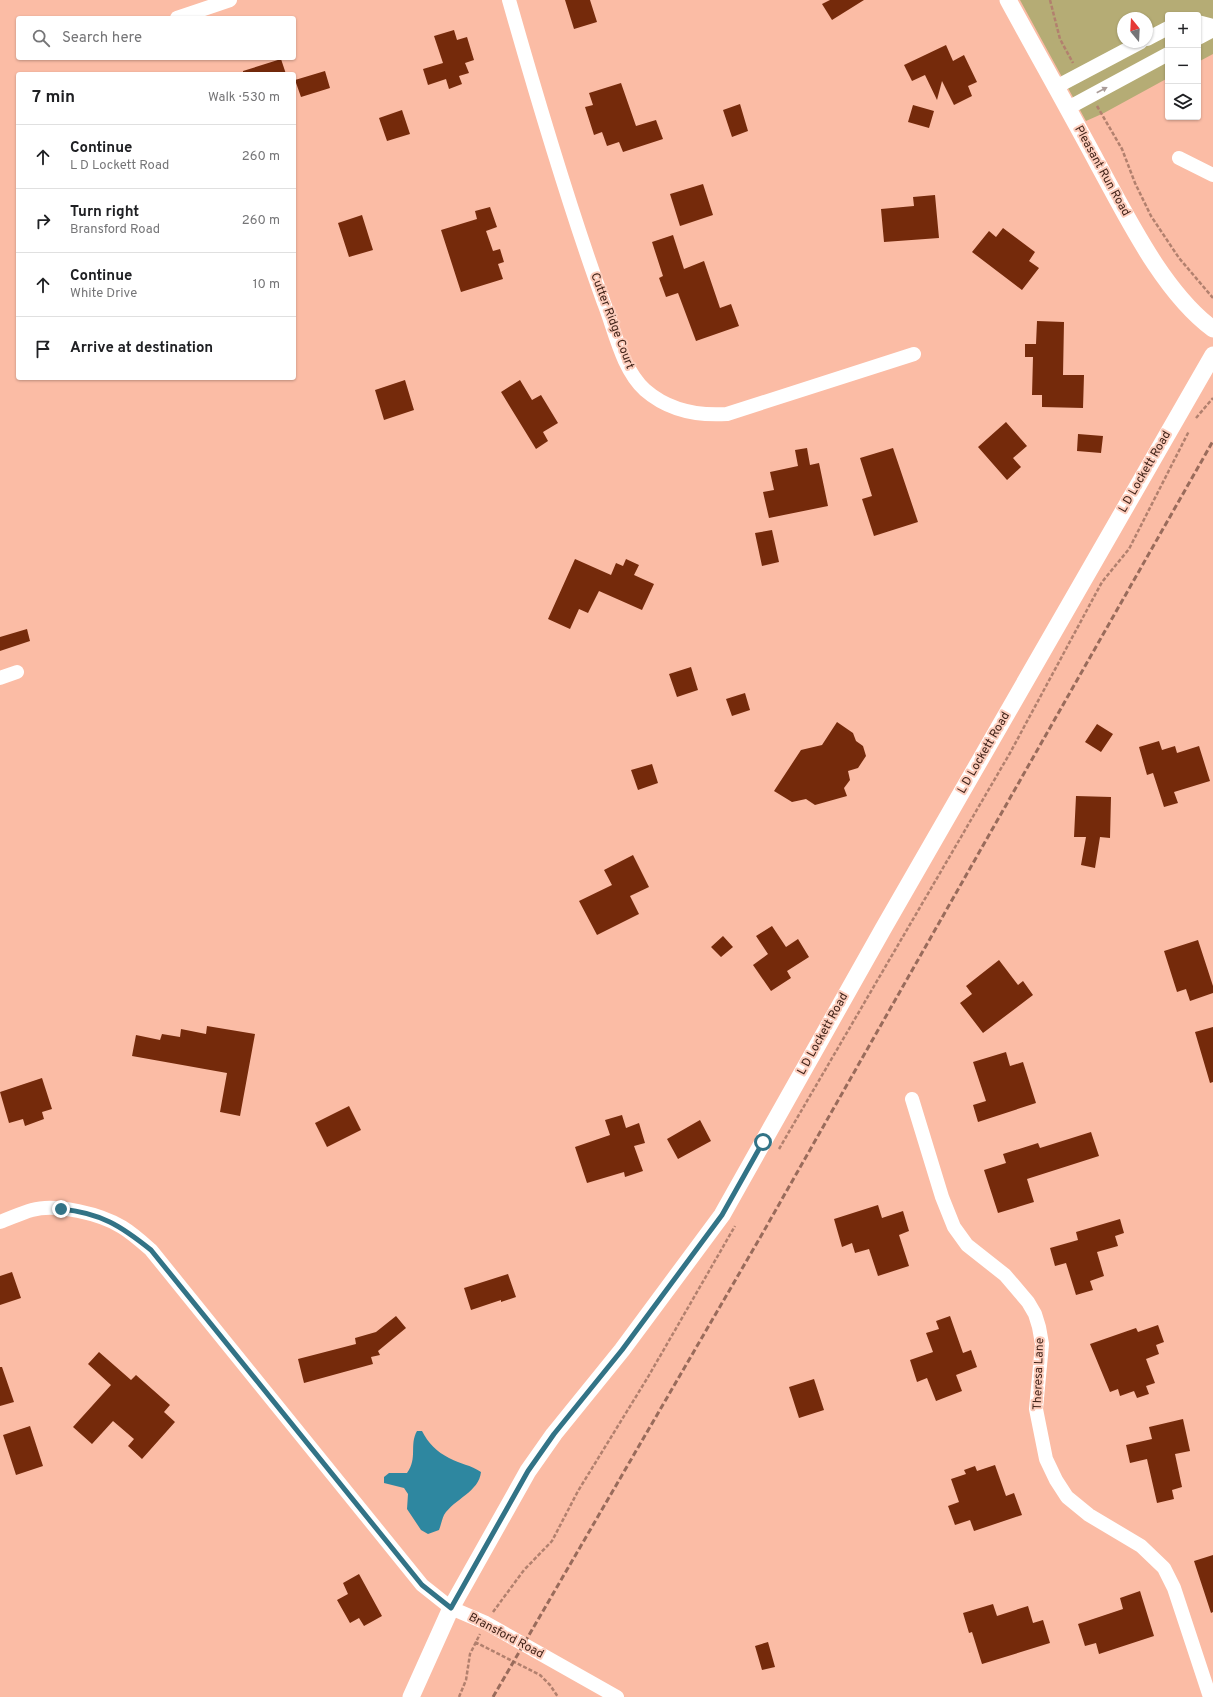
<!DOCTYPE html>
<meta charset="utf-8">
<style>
:root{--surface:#fff;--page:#f6f6f6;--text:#202124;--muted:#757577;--line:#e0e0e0}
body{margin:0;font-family:Overpass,sans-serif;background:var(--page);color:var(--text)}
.controls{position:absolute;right:12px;top:12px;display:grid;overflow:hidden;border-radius:4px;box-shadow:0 1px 3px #0004}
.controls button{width:36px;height:36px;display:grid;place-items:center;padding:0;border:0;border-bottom:1px solid var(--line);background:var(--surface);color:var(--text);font:20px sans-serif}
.compass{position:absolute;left:1117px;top:12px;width:36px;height:36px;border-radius:50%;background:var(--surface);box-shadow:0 1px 3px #0004;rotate:342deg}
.stop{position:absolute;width:12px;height:12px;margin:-9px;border:3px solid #327386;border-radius:50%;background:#fff}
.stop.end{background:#327386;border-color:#fff;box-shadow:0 1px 4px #0008}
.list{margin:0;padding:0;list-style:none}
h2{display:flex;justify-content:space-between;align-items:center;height:52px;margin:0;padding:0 16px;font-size:17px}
h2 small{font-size:13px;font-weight:400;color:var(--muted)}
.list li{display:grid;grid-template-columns:26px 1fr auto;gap:12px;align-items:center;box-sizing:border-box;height:64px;padding:0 16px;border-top:1px solid var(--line)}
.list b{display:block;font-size:15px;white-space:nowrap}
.list p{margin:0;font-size:13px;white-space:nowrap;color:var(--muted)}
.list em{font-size:13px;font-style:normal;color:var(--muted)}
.icon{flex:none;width:22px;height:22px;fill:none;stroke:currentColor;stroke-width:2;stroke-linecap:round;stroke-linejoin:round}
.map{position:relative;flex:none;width:1213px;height:1697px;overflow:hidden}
.search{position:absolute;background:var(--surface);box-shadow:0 1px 3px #0004;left:16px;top:16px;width:280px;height:44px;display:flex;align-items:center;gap:10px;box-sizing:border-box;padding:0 14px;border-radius:4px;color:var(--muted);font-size:15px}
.panel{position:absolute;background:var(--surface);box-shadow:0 1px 3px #0004;left:16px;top:72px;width:280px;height:308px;border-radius:4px}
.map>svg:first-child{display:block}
.green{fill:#b5ac75;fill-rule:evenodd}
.water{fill:#2e87a0}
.building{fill:#752a0b}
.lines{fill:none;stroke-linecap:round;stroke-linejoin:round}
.path{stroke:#b2806e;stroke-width:2.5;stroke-dasharray:4 2;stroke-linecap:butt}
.minor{stroke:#fff;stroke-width:14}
.major{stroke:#fff;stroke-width:17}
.rail{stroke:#996b5b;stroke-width:3;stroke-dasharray:6 3;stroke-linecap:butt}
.oneway{fill:#aa9c98}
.route{stroke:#327386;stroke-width:5}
.labels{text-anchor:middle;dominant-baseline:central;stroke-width:4;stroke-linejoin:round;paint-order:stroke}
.street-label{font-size:12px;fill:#412319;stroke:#fdcdbc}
</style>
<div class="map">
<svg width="1213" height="1697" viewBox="0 0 1213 1697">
<rect width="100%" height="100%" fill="#fbbca5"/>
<path class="green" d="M1020,0H1213V54L1198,62V15H1168V78L1104,113L1086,121ZM1123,18H1147V42H1123Z"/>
<path class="water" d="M417,1431H422C428,1443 437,1452 449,1458C460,1464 471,1465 481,1472C479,1492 454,1499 444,1515C442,1519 441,1525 439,1530L428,1534L421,1530L407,1509L408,1494L404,1488L384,1483V1477L389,1473H407C418,1458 409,1445 417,1431Z"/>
<path class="building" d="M565,0H590L597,22L574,29Z
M830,0H864L832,20L822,4Z
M454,30L457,40L467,37L474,60L465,63L469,73L459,76L462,84L449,89L446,79L428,85L423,69L443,63L434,36Z
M946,45L953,61L964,55L977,82L968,86L972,96L954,105L942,81L937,100L925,75L912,81L904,65Z
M281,59L286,74H243V71Z
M325,71L330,88L301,97L295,80Z
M621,83L636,126L656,120L663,139L623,152L619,142L607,146L602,132L594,135L585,107L593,105L589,93Z
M740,104L748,131L732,137L723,110Z
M913,105L934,111L929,128L908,122Z
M402,110L410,134L387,141L379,118Z
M703,184L713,215L680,226L670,194Z
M935,195L939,238L884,242L881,209L914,206L913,197Z
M490,207L497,227L486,231L493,251L500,249L504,262L498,264L503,279L461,292L441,230L477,219L475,211Z
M362,215L373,250L349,257L338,223Z
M1003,228L1035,252L1029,261L1039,268L1022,290L972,252L989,231L996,237Z
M673,235L684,269L704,261L720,308L731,304L739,326L696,341L678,293L666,297L659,278L663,276L652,242Z
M1037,321L1064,322L1063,375H1084L1083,408L1042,407V395H1032L1033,357H1025V344H1036Z
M405,380L414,410L384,420L375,390Z
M520,380L532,400L541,395L558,423L543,432L548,441L536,449L501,392Z
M1006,422L1027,446L1013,458L1021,467L1007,480L978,447Z
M1078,434L1103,436L1101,453L1077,451Z
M807,448L810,465L819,463L828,506L769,518L763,492L774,490L770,472L798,466L795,450Z
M893,448L918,522L874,536L862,499L872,496L860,458Z
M772,530L779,562L762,566L755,533Z
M575,559L611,575L616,563L623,566L626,559L639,565L634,575L654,584L642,610L599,591L588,613L579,609L570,629L548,619Z
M27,629L30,641L0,651V637Z
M691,667L698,690L677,697L669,674Z
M745,693L750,710L732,716L726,699Z
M837,722L853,733L856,741L863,746L866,756L858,768L848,771L850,780L844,788L847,796L815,805L806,799L792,802L774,791L801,750L822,745Z
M1097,724L1113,734L1101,752L1085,742Z
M1159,741L1162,750L1175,746L1177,753L1199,746L1210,781L1174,792L1178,803L1164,807L1153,773L1147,775L1139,747Z
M652,764L658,783L638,790L631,770Z
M1076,796L1111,797L1110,838L1100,837L1095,868L1081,865L1086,837H1074Z
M633,855L649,887L630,896L639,914L597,935L579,901L612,885L604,870Z
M772,926L786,947L798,939L809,957L787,971L791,978L771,991L753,965L768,954L756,936Z
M723,936L733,947L721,957L711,947Z
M1198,940L1213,986V993L1190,1001L1186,989L1177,992L1164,951Z
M999,960L1018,985L1023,981L1033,995L983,1033L960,1003L972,994L966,986Z
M207,1026L255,1034L240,1116L220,1112L227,1073L132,1056L136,1035L160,1040L162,1034L180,1037L181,1029L206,1034Z
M1213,1027V1082L1210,1083L1195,1032Z
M1006,1052L1010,1066L1023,1062L1036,1103L978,1122L973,1105L986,1101L973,1062Z
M42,1078L52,1109L42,1112L44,1119L25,1126L23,1119L9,1123L0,1092Z
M349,1106L361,1130L327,1147L315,1123Z
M622,1115L626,1128L639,1123L645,1143L634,1146L643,1171L625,1177L624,1172L587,1183L575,1147L610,1135L605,1120Z
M700,1120L711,1141L678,1159L667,1139Z
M1091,1132L1099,1156L1027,1179L1034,1202L998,1213L984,1170L1006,1163L1003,1154L1038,1143L1040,1148Z
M878,1205L882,1218L903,1211L909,1231L899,1235L909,1266L878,1276L869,1249L855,1253L852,1243L842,1247L834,1219Z
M1120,1219L1124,1233L1115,1236L1118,1246L1097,1252L1104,1276L1090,1281L1093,1290L1076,1295L1066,1263L1055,1266L1050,1248L1078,1240L1076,1232Z
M12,1272L21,1298L0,1305V1276Z
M508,1274L516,1297L501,1302V1300L471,1310L464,1288Z
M396,1316L406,1328L378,1351L380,1355L371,1357L373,1364L304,1383L298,1359L356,1344L355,1338L376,1332Z
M950,1316L963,1353L971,1350L977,1367L956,1375L962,1391L936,1401L927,1378L917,1382L910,1360L933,1352L926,1333L939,1329L936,1321Z
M1158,1325L1164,1342L1156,1345L1159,1354L1146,1359L1155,1383L1146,1386L1149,1394L1137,1398L1134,1391L1120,1396L1118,1389L1110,1392L1090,1344L1136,1328L1138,1332Z
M99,1352L131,1380L136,1375L170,1405L164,1412L175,1422L142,1459L128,1446L134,1439L113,1421L92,1444L73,1427L111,1385L88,1364Z
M0,1367H2L14,1402L0,1406Z
M814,1379L824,1410L799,1418L789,1387Z
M1183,1419L1190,1451L1175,1454L1182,1487L1172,1490L1174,1499L1157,1503L1147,1459L1130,1463L1126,1445L1152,1439L1149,1427Z
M30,1426L43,1466L16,1475L3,1435Z
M995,1465L1006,1496L1014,1493L1022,1515L974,1531L970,1520L955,1525L948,1506L959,1502L951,1479L966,1474L964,1470L975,1466L977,1471Z
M1213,1555V1612L1211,1613L1194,1561Z
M359,1574L382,1616L364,1626L359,1618L350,1623L337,1600L348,1594L343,1583Z
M1140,1591L1154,1636L1099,1654L1096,1643L1085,1646L1078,1624L1123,1609L1120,1598Z
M993,1604L997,1616L1028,1606L1033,1623L1043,1620L1050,1643L982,1664L972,1632L969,1633L963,1613Z
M768,1642L775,1667L762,1670L755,1646Z"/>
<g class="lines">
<path class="path" d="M1050,0L1060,39L1073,63
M1097,106L1122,149L1135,183L1151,216L1179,258L1213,298
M1196,418L1213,398
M779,1149L1010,753L1102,582L1129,549L1189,431
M493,1612L524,1570L552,1541L578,1491L648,1377L735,1226
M475,1642L540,1675L550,1685L558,1697
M459,1697L466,1680L470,1654L480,1634"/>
<path class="minor" d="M509,0C538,102 568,204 604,303C615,331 622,369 645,390C669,411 697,416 727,414L914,354
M177,18L230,0
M1198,22L1213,26
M1198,38L1213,30
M1147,39L1168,28
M1056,87L1141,42
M1068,108L1168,54
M1179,158L1213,175
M0,678L17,672
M912,1099L942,1197L954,1227L967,1245L1005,1275L1028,1302L1035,1314L1039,1327L1042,1344L1036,1409L1046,1459L1056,1480L1067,1497L1089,1515L1141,1546L1164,1568L1174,1588L1210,1697
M0,1222C11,1218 21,1213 32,1210C56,1203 101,1214 122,1227C132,1233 142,1242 151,1250L422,1585L451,1608L486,1623L617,1697"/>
<path class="major" d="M1008,0C1038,55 1069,110 1099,166C1128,219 1164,293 1213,329
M411,1697L451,1608L528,1471L554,1434L622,1350L722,1215L883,929L1213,355"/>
<path class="rail" d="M493,1697L761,1236L1213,441"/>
</g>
<defs><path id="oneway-solid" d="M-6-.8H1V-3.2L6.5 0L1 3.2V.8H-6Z"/></defs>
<use class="oneway" href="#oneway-solid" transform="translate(1102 90) rotate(-28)"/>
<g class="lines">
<path class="route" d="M61,1209C101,1213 121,1226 151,1250L422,1585L451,1608L528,1471L554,1434L622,1350L722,1215L763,1142"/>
</g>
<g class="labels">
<g class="street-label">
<text transform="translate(1102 171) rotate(61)">Pleasant Run Road</text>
<text transform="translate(612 321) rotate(69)">Cutter Ridge Court</text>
<text transform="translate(1145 472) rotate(-60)">L D Lockett Road</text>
<text transform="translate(984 753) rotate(-60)">L D Lockett Road</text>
<text transform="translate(823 1034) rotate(-61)">L D Lockett Road</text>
<text transform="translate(1039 1374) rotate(-88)">Theresa Lane</text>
<text transform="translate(506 1636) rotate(28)">Bransford Road</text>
</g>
</g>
</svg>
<div class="controls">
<button>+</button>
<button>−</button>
<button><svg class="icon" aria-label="layers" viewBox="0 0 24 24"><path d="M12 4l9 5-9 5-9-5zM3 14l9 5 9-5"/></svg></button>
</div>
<svg class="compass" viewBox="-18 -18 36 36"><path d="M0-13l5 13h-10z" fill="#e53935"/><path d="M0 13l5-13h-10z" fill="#757577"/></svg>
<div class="stop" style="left:763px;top:1142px"></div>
<div class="stop end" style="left:61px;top:1209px"></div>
<div class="search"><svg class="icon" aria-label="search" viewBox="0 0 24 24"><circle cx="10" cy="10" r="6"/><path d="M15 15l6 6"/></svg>Search here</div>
<section class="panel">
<h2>7 min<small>Walk · 530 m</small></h2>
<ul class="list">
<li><svg class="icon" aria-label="ahead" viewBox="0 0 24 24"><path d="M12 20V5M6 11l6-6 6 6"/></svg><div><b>Continue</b><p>L D Lockett Road</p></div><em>260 m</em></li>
<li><svg class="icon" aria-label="right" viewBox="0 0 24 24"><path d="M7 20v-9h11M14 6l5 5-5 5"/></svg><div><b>Turn right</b><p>Bransford Road</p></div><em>260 m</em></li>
<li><svg class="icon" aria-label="ahead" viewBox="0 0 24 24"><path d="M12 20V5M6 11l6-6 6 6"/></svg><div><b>Continue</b><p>White Drive</p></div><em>10 m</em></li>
<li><svg class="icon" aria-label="arrive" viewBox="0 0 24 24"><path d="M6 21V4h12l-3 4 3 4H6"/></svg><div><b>Arrive at destination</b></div></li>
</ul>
</section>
</div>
